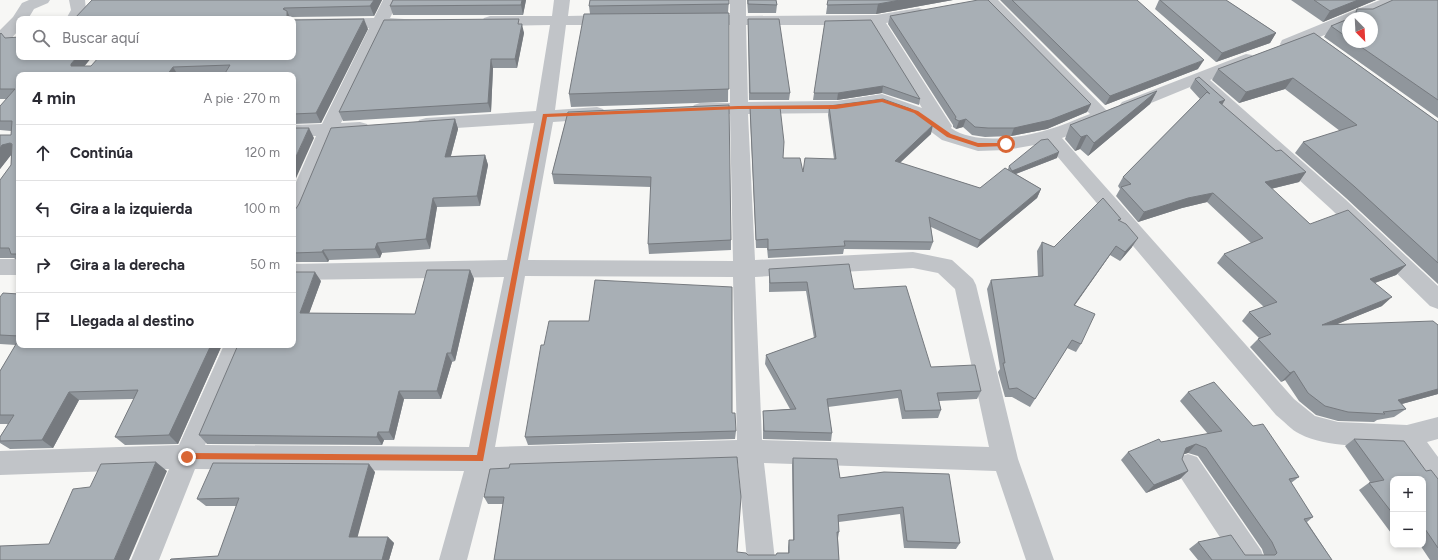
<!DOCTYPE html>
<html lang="es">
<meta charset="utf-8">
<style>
:root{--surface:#fff;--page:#f7f7f7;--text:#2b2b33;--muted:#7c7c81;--line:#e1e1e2}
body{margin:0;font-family:Figtree,sans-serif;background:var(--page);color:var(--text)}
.controls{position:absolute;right:12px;bottom:12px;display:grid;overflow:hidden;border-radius:8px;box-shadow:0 2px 6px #0003}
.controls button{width:36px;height:36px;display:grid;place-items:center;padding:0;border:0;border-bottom:1px solid var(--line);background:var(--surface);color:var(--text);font:20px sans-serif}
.compass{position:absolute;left:1342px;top:12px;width:36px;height:36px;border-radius:50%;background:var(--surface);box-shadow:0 2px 6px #0003;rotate:156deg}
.stop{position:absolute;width:12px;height:12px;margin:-9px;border:3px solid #d96634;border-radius:50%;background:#fff}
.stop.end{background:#d96634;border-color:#fff;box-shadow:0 1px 4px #0008}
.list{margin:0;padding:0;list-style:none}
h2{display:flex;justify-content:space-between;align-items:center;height:52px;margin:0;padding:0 16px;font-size:17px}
h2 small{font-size:13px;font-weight:400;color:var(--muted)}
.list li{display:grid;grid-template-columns:26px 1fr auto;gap:12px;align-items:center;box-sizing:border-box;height:56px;padding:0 16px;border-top:1px solid var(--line)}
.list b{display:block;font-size:15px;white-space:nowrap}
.list em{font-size:13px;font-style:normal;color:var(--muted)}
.icon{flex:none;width:22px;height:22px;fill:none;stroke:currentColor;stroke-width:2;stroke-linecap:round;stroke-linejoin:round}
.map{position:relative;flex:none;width:1438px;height:560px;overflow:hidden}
.search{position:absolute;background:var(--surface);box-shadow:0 2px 6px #0003;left:16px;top:16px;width:280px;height:44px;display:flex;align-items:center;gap:10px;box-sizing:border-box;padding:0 14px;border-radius:8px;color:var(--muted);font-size:15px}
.panel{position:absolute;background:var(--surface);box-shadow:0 2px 6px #0003;left:16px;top:72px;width:280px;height:276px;border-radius:8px}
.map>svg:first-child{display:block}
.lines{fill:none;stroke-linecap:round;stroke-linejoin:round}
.minor{fill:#c1c4c8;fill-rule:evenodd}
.wall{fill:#90969c}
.shaded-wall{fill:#767a7f}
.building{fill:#a8afb5;stroke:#767a7f}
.route{fill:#d96634}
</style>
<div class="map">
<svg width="1438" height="560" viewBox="0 0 1438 560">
<rect width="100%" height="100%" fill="#f7f7f5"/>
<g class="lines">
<path class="minor" d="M29,0H50L48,3L34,9L28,19H19V30L6,44L0,45V30L13,17L22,3Z
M69,0H85L86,10L82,19H66L71,10Z
M383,0H399L390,18L418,20L420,23L418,26L386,28L341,123L360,122L367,124L369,128L367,132L335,135L303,213L300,218L293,220V189L316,136L293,137V125L322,124L369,28H293V19H289L374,18Z
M554,0H570L568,16L612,15L618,17L620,20L618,23L612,25H566L555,110L597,107L603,109L606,113L603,117L597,119L553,122L528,260L733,261L730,114L700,115L694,113L691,109L694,105L700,103H730V25L692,23L690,20L692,17L698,15H730V0H746V16L876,15L919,8L925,10L927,13L925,16L886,23L952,126L951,128C975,145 1020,138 1047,130C1062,126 1076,119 1090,114L981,0H998L1112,116L1109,120L1062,138L1294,399L1315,416L1338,422L1407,425L1438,417V439L1427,442L1438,457V490L1429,487L1400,447C1371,446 1326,448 1300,434C1291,430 1284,421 1276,415L1046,143L1006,150L978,151L942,140L910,116L881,106L837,113L748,114L755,260L913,252L952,260L973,279L976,285L1018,459L1054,560H1026L996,471L764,463L775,560H747L738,463L490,471L467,560H439L464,471L195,469L159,560H131L169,469L0,475V451L179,445L224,345H248L205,445L469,447L504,277L293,280V264L507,260L534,123L426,130L419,128L417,124L419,120L426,118L536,111L550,25L490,26L484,24L482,21L484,18L490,16H552ZM746,25H871L922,108L882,94L837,101L748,102ZM913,268L938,273L955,289L989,447L762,440L755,277ZM525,276L733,277L737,440L495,447Z
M1380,0H1401L1399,3L1365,18H1348V25L1294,48L1288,49L1282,48L1280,44L1282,40Z
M1246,54L1252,55L1255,59L1252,63L1210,80L1345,199L1438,286V309L1430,306L1331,209L1195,85L1134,110L1128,112L1122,110L1119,106L1122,102Z
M0,259H19V275H0Z
M1188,454L1197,457L1261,550L1265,560H1235L1179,475L1175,466L1179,457Z"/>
</g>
<path class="wall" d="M382,0L374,16L290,17L74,19Z
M393,0H526L523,15H393L390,6Z
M729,0L728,13L630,14L729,13L728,102L571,107L569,94L590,14L589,6Z
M747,0H776L777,5L776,13H748Z
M828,0H953L876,14H826Z
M1000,0H1137L1198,69L1105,105Z
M1159,0H1226L1276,33L1270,43L1216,62L1155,9Z
M1291,0H1376L1323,22Z
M1438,0V118L1324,37L1331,26L1348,19V42H1372L1351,18L1357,9H1373Z
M890,16L1091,104L1087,112L1047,129L1011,136L985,137L972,135L963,127L956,129L953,127V125L888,24Z
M748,19L790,93L789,100H749Z
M825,21L920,99L919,105L882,93L837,100H813Z
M520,24L524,33L517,68H493L491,112L343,121L339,112Z
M368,29L321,123L293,124V75H19V262L14,258H0V180L11,165V155L0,169V135H11V131L0,130V106L7,99H0V34L19,57H92L84,66H91Z
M1314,33L1438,122V284L1346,198L1295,153L1303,142L1340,131L1285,89L1239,103L1212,80L1218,69Z
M1195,79L1222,105L1276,151L1306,172L1299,182L1271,189L1310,224L1406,265L1396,275L1375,283L1382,306L1337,324L1438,325V394L1402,404L1406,409L1394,417L1377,420L1374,422L1338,421L1316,415L1299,401L1285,380L1281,382L1250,347L1259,338L1242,321L1249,312L1264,307L1217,263L1224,254L1251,243L1207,202L1182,208L1138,222L1116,196L1120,189L1118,186L1123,177L1200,99L1190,88Z
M1157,91L1150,104L1088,156L1080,149L1075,151L1065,139L1070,125Z
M829,106L931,134L900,163L980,188L1008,169L1009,166L1057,158L1016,174L1041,189L1037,198L977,248L931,227L933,242L930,250L844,249L843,254L768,258L767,248H756L750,115V107L783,158L803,172L834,159L828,115Z
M568,112L731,240V250L649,254L648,244L651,187L554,184L552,174Z
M455,119L458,129L451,156L485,155L488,165L480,206L437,207L430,249L382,253L380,258L329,260L328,262H293V210H295Z
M1120,221L1132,247L1120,261L1110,255L1075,305L1081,344L1076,352L1067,348L1030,407L1012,397H1005L998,372L1000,369L987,289L991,280L1038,277L1037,251L1042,242L1054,247Z
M769,269L854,289L931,367L981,391L977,399L939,401L941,410L938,418L902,419L898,398L828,407L832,433L831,441L763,439V411L790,409L765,364L766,355L814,338L806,291L769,292Z
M470,270L474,279L455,361L452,362L441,399H404L394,440H384L382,445L207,444L199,435L321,281L309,313L415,314Z
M19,294V345H222L178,444L125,445L115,437L134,399L79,400L53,448L10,449L0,443V437L8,424H0V371L16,345L0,344V297Z
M1188,392L1253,426L1299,477L1291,483L1313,517L1307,522L1332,560H1198L1189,549L1198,542L1245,555H1264L1262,549L1198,456L1188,453L1183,454L1182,459L1188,471L1180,479L1146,493L1121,460L1128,452L1161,442L1208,434L1180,401Z
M732,413L736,431L735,439L528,445L525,437Z
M1354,439L1426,471L1438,479V560H1430L1420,545H1423V479H1393V533H1391L1359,490L1370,482L1345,446Z
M793,458L840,478L884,472L960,543L956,549L904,548L900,514L839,522V532L838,538L839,560H494L503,504H488L484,497L490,469L737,552L748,555H776L788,553V547L789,540H793L792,465Z
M375,472L357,537H388L394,543L389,560H170L218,556L237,506H206L197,499Z"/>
<path class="shaded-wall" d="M374,0H382L374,16L370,6Z
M522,0H526L523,15L521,5Z
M900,0H953L876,14L878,4Z
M1358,0H1376L1323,22L1330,11Z
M284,8L287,13V11L291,19H287L283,9Z
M364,19L368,29L321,123L316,113Z
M522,24L524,33L517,68L515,59Z
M1276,33L1270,43L1216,62L1222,53Z
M77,57H92L78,74L71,66V64Z
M491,59L493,68L491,112L488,103Z
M1204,60L1198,69L1105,105L1110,96Z
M173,67L178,75H167Z
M1293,78L1285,89L1239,103L1246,92Z
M883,86L882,93L837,100L838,93Z
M1157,91L1150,104L1088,156L1094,143Z
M1225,100L1219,110V102Z
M1091,104L1087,112L1047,129L1011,136L1014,128Z
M455,119L458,129L448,166L445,157Z
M966,119L963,127L956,129L959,121Z
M933,125L931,134L893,169L895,161Z
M309,128L314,138L293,185V163Z
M1087,135L1080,149L1075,151L1081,137Z
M10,143L19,153L11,155L0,169V148L2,145Z
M1059,152L1057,158L1010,176L1012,171Z
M485,155L488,165L480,206L477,196Z
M1306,172L1299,182L1258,192L1265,182Z
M1041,189L1037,198L977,248L980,240Z
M1213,193L1207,202L1182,208L1138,222L1144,212L1188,198Z
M433,198L437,207L430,249L426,239Z
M1138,238L1132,247L1120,261L1125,252Z
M377,243L382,253L380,258L375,249Z
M1116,246L1110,255L1069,313L1074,305Z
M323,250L329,260L328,262L322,252Z
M1406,265L1396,275L1361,288L1370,279Z
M470,270L474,279L455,361L451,353Z
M315,272L321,281L306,322L300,313Z
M1392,297L1382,306L1313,334L1322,325Z
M211,345H222L178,444L169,435Z
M447,353L452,362L441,399L437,391Z
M1294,371L1285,380L1281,382L1290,373Z
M1438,389V394L1387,408L1398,400Z
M399,391L404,399L394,440L389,432Z
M69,392L79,400L53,448L42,440Z
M378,432L384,440L382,445L377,437Z
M1196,444L1188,453L1178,456L1186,448Z
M156,462L167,471L129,560H114Z
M369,464L375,472L356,543L349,537Z
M1188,471L1180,479L1146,493L1154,485Z
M388,537L394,543L389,560H382Z"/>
<path class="building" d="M92,0H374L370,6L284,8L283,9L287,11V18L288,19H74Z
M393,0H522L521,5L390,6Z
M590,0H729V4L589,6Z
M748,0H776L777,5L748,4Z
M828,0H900L878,4L827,5Z
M978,0H988L1091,104L1050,120L1014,128H988L975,127L966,119L959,121L955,119L956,117L890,16Z
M1012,0H1137L1204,60L1110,96Z
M1160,0H1226L1276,33L1222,53Z
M1314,0H1358L1330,11Z
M1393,0H1438V100L1354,42H1372V18H1351L1356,15L1357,9H1373Z
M729,13V89L569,94L584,14Z
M364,19L316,113L293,114V75H224L230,65L173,67L167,75H19V254H11L9,248H0V180L11,165L12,144L10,143L2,145L0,148V135H11L12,121H0V106L15,89H0V34L1,33L5,38L19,37V57H77L71,64V66H91L99,57H293V20Z
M519,19L518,24H522L515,59H491L488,103L339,112L384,20Z
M748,19H779L790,93H750Z
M1348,19V38L1331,26Z
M871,20L920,99L883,86L838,93H814L825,21Z
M1314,33L1438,122V263L1355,187L1303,142L1357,125L1293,78L1246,92L1218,69Z
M1199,77L1225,100L1219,102L1276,151L1281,150L1306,172L1265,182L1310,224L1348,210L1406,265L1370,279L1392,297L1322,325L1433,321L1438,325V389L1398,400L1406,409L1383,412L1385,414L1348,412L1325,406L1308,393L1294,371L1290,373L1258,339L1271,334L1249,312L1277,302L1224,254L1263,238L1213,193L1188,198L1144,212L1121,187L1131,184L1123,177L1207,92L1210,94L1195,79Z
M1157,91L1094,143L1087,135L1081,137L1070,125Z
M883,99L911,109L933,125L895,161L980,188L1005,168L1041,189L980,240L929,217L933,242L844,241L845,246L768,250V239L756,240L750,107H780L784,142L783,158H800L803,172L805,158L836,159L829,106Z
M729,105L731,240L648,244L651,177L552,174L568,112Z
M455,119L445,157L485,155L477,196L433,198L426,239L377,243L375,249L323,250L322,252L293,253V210H295L299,204L331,128Z
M293,128H309L293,163Z
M1048,139L1059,152L1012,171L1009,166L1041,140Z
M1103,198L1121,219L1118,220L1126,224L1138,238L1125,252L1116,246L1074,305L1095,314L1081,344L1072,340L1035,399L1017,388L1009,389L1003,363H1005L991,280L1043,276L1042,242L1054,247Z
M849,264L854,289L906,286L931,367L975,365L981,391L937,393L941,410L905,411L901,390L827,399L832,433L764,431L763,411L796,409L766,355L816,337L807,282L770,283L769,269Z
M427,270H470L451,353H447L437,391H399L389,432H378L377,437L199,435L238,345H293V272H315L300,313L415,314Z
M595,280L732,287V413H735L736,431L525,437L541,345H544L549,321H589Z
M3,293L19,294V336L0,335V297Z
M19,339V345H211L169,435L115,437L138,390L69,392L42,440L0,441V437L14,415H0V371Z
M1214,382L1253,426L1263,424L1299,477L1289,479L1313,517L1304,519L1332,560H1212L1198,542L1231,535L1245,555H1275L1277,553L1272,542L1206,448L1196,444L1186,448L1182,459L1188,471L1154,485L1128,452L1159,439L1161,442L1222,431L1188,392Z
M1354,439L1404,441L1426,471L1431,470L1438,479V548L1423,526V479H1393V514L1369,483L1384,480Z
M737,457L741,497L737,552L746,553L748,555H776L777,553H789V540H794L793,458L837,459L840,478L884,472L949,474L960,543L907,541L903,507L838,515L839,532H837L839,560H494L504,497H484L490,469L509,468L510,464Z
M156,462L114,560H0V546L49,544L73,489L90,487L101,464Z
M213,463L369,464L349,537H388L382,560H170L171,559L218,556L239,498L197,499Z"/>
<path class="route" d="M882,99L918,111L951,134L978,143H1006L1009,144L1006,146L978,147L947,137L914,113L882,102L836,109H738L547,117L483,461L184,459L183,457L187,453L477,455L543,114L738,106L836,105Z"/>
</svg>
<div class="controls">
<button>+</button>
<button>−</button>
</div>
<svg class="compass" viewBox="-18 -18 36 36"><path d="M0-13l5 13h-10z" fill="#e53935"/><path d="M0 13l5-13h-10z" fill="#7c7c81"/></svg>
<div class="stop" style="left:1006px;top:144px"></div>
<div class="stop end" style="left:187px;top:457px"></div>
<div class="search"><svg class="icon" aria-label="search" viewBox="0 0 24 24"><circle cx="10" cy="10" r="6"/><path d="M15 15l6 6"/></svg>Buscar aquí</div>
<section class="panel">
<h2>4 min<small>A pie · 270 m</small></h2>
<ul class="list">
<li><svg class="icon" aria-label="ahead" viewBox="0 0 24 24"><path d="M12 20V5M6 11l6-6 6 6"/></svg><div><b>Continúa</b></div><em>120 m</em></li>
<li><svg class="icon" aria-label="left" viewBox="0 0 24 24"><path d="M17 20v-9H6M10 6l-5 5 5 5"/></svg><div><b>Gira a la izquierda</b></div><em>100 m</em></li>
<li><svg class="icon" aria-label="right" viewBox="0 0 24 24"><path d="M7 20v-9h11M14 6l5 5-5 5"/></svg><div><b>Gira a la derecha</b></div><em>50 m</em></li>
<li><svg class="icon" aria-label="arrive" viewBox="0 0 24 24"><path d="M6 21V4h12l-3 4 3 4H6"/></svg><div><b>Llegada al destino</b></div></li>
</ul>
</section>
</div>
